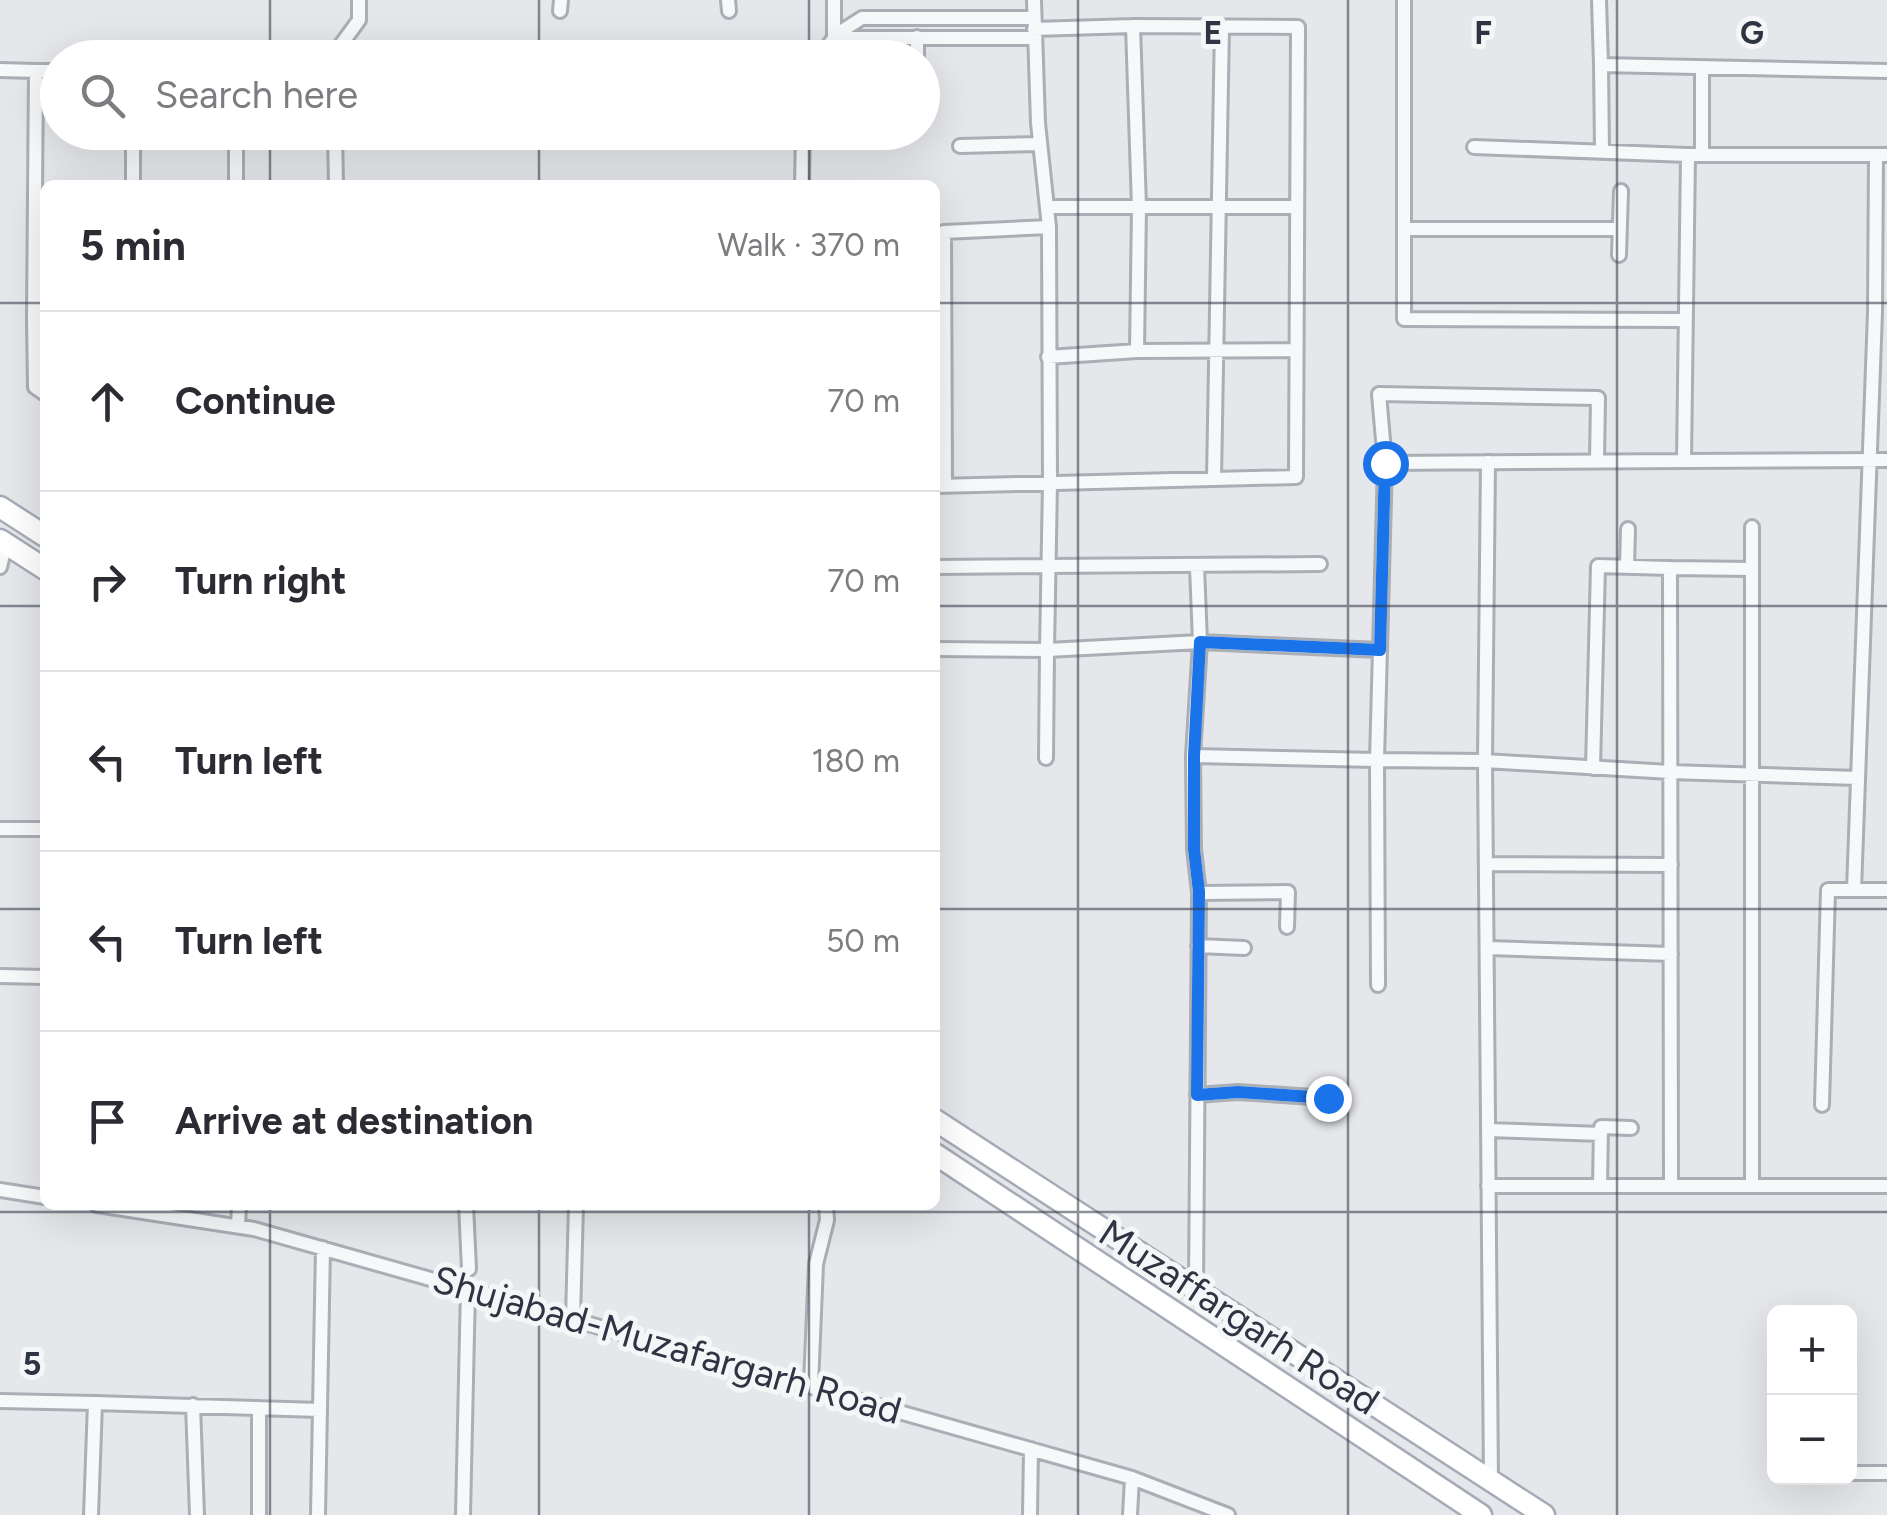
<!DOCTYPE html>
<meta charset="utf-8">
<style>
:root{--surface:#fff;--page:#f2f2f3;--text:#2b2b33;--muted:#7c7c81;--line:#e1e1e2}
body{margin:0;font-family:Figtree,sans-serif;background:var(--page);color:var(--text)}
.controls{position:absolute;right:30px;bottom:30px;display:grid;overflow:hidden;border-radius:15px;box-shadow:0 10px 40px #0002}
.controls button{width:90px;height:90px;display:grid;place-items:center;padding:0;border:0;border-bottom:2px solid var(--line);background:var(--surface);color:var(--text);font:50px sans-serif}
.stop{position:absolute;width:30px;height:30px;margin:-22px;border:8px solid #1a73e8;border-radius:50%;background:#fff}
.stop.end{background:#1a73e8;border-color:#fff;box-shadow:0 2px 10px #0008}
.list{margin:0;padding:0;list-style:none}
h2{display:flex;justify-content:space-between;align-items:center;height:130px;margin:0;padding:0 40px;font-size:42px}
h2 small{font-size:32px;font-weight:400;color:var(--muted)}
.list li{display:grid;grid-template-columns:65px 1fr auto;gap:30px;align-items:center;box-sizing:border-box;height:180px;padding:0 40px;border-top:2px solid var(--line)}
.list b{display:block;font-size:38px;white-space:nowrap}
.list em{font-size:32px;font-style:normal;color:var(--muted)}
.icon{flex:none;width:55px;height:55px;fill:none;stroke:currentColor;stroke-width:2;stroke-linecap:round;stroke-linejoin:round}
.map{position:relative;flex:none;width:1887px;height:1515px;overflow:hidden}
.search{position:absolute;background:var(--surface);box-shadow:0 10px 40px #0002;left:40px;top:40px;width:900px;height:110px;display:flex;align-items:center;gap:25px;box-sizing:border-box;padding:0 35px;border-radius:55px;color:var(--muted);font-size:38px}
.panel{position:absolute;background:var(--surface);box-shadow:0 10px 40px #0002;left:40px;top:180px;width:900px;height:1030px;border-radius:15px}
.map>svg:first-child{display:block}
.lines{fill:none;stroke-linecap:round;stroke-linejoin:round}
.minor-casing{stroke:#aaaeb5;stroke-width:18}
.primary-casing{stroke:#a5abb6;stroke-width:25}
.minor{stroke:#f7f8fa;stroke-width:12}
.primary{stroke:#fff;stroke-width:20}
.route{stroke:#1a73e8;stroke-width:12}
.grid{fill:none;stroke:#2e3442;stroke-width:2.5;stroke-opacity:0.55}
.labels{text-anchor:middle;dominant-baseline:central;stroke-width:10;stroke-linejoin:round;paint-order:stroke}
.street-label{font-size:38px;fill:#2e3442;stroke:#f4f6f8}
.grid-label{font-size:32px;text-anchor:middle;font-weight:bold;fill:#2e3442;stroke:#f4f6f8;stroke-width:10;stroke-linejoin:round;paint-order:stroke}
</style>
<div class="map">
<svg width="1887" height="1515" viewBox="0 0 1887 1515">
<rect width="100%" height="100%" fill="#e5e7eb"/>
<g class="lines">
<defs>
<path id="minor" d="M728,0L729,11
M834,0V38H1034
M1404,0V319L1685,320
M1599,0L1601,65L1887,71
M560,11L561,0
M1133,26L1139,207L1137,351
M335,58V53L359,20V0
M819,58L837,34L862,18H1034
M917,58V37
M1601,65L1602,151
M0,70L36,71
M335,132L336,185
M960,146L1040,144
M1474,147L1688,155H1876
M1702,155V68
M133,185V132
M236,185V132
M802,185L803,132
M1048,207H1297
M1404,229H1619
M1619,255L1621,191
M34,319L35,387L45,394
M45,319H34L36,71H58
M1048,357L1137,351L1296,350
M1684,461L1887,460
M1488,462L1485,761L1377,760L1385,463L1684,461L1688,155
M1385,463L1379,394L1598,398L1597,461
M1214,479L1222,26
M935,486L1296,477L1298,27L1133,26L1034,29
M945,486L944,232L1049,227
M0,567L6,543
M935,567L1320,564
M1197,567L1200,642L1193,756L1377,760L1378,985
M1627,567L1628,529
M935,649L1047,650L1050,483L1049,227L1038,123L1034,0
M1193,756L1194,849L1199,893L1196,1287
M1046,758L1047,650L1200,642L1379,650
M1593,768L1598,566L1670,568
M0,829H45
M1487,864L1671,865
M1854,890L1875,312L1876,155H1887
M1199,893L1288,892L1287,927
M1198,946L1244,948
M1489,948L1671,954
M0,976L45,977
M1197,1095L1238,1092L1328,1098
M1822,1105L1828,890H1887
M1488,1130L1601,1134
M1488,1186H1887
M1600,1186L1601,1127L1631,1128
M1671,1186L1670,568L1752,569
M1752,1186V527
M0,1190L45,1197
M97,1205L254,1229L1132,1478L1228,1515
M466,1205L469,1269
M238,1226L239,1205
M573,1318L576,1205
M811,1385L816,1264L827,1220L826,1205
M0,1401L95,1403L91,1515
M95,1403L320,1410
M193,1405L197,1515
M1850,1473H1887
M1491,1481L1485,761L1670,772L1858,778
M259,1515V1408
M318,1515L323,1248
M463,1515L468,1288
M1030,1515L1031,1449
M1130,1515L1132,1478"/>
<path id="primary" d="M0,507L45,536
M0,540L45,569
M935,1120L1544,1515
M935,1154L1481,1515"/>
</defs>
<use href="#minor" class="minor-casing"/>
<use href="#primary" class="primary-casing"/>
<use href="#minor" class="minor"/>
<use href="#primary" class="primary"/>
</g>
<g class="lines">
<path class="route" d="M1328,1098L1238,1092L1197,1095L1199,892L1194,849V756L1200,642L1380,650L1385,463"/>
</g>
<path class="grid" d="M270,0V58M539,0V58M809,0V58M1078,0V1515M1348,0V1515M1617,0V1515M270,132V185M539,132V185M809,132V185M0,303H45M935,303H1887M0,606H45M935,606H1887M0,909H45M935,909H1887M270,1205V1515M539,1205V1515M809,1205V1515M0,1212H1887"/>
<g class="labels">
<g class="street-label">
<text transform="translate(1239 1317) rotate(33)">Muzaffargarh Road</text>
<text transform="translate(667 1345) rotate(16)">Shujabad-Muzafargarh Road</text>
</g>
</g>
<g class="grid-label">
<text x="1213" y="44">E</text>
<text x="1483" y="44">F</text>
<text x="1752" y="44">G</text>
<text x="32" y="1375">5</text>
</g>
</svg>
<div class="controls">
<button>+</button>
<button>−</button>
</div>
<div class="stop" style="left:1385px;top:463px"></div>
<div class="stop end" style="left:1328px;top:1098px"></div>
<div class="search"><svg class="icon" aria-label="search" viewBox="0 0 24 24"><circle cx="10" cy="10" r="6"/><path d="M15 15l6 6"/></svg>Search here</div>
<section class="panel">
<h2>5 min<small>Walk · 370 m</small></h2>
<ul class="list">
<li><svg class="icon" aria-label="ahead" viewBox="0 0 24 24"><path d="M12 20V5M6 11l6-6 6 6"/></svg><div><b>Continue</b></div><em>70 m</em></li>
<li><svg class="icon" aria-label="right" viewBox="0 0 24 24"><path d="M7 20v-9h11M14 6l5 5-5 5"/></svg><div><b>Turn right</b></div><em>70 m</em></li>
<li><svg class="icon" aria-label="left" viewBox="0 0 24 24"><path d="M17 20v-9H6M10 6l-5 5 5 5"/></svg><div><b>Turn left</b></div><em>180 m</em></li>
<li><svg class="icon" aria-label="left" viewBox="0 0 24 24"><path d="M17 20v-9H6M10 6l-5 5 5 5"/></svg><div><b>Turn left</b></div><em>50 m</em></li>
<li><svg class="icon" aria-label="arrive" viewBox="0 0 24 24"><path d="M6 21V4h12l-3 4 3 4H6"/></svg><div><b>Arrive at destination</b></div></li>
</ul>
</section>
</div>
